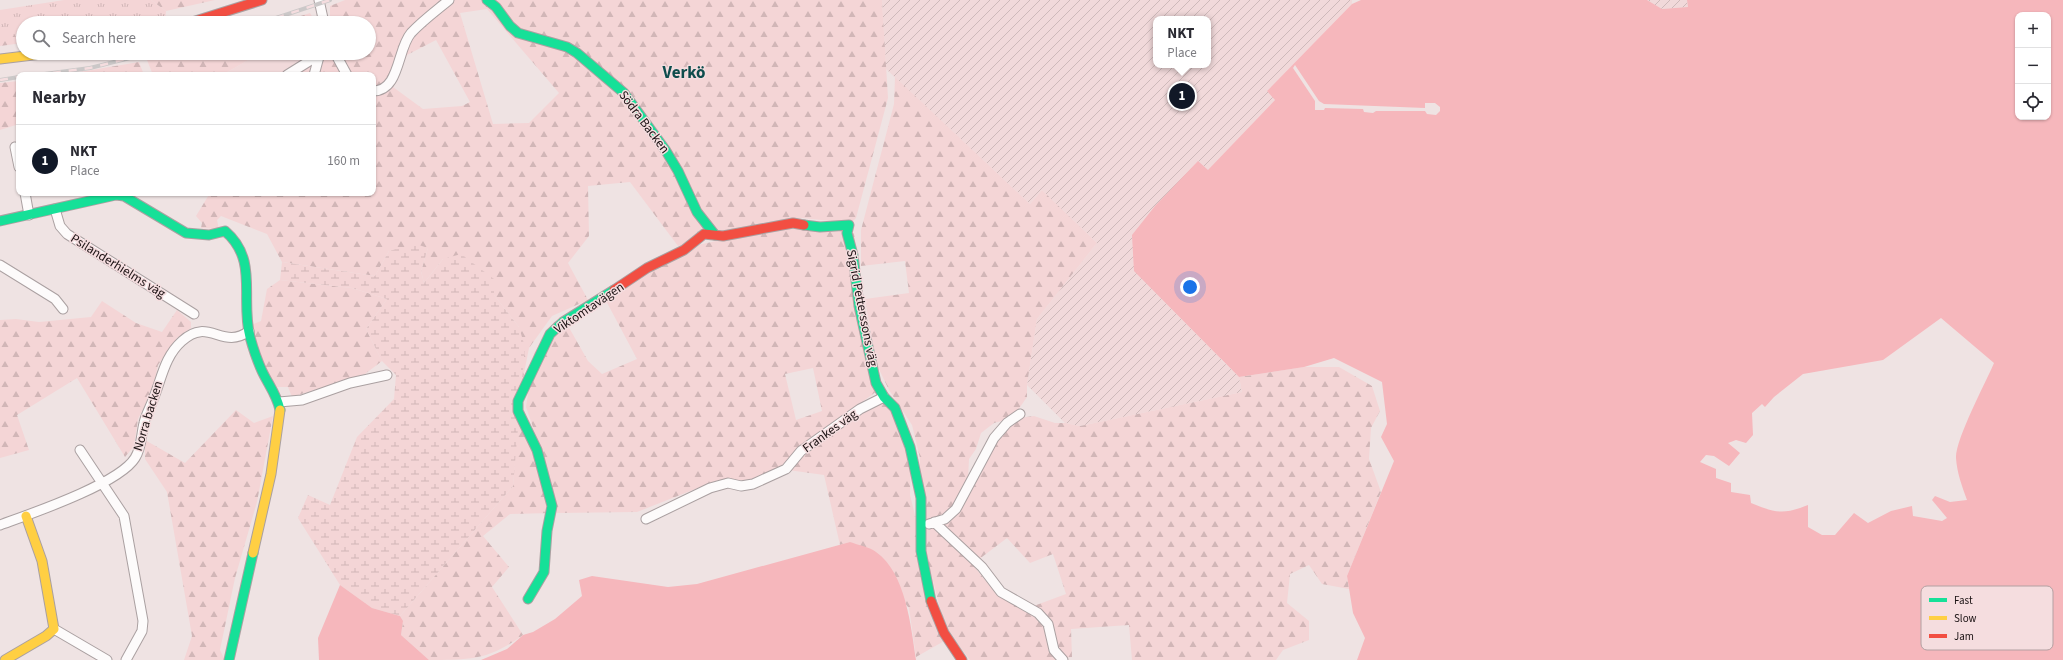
<!DOCTYPE html>
<meta charset="utf-8">
<style>
:root{--surface:#fff;--page:#f7f7f7;--text:#2b2b33;--muted:#7c7c81;--line:#e1e1e2;--accent:#111827}
body{margin:0;font-family:"Source Sans 3",sans-serif;background:var(--page);color:var(--text)}
.controls{position:absolute;right:12px;top:12px;display:grid;overflow:hidden;border-radius:8px;box-shadow:0 1px 3px #0004}
.controls button{width:36px;height:36px;display:grid;place-items:center;padding:0;border:0;border-bottom:1px solid var(--line);background:var(--surface);color:var(--text);font:20px sans-serif}
.you{position:absolute;left:1190px;top:287px;width:14px;height:14px;margin:-10px;border:3px solid #fff;border-radius:50%;background:#1a73e8;box-shadow:0 0 0 6px #1a73e833}
.badge{display:grid;place-items:center;width:26px;height:26px;border-radius:50%;background:var(--accent);color:#fff;font-size:13px;font-weight:700}
.pin{position:absolute;translate:-50% -50%;border:2px solid #fff;box-shadow:0 1px 4px #0006}
.popup{position:absolute;left:1153px;top:16px;width:58px;height:52px;box-sizing:border-box;display:grid;place-content:center;border-radius:8px;background:var(--surface);filter:drop-shadow(0 1px 3px #0005);font-size:13px;white-space:nowrap;color:var(--muted)}
.popup b{font-size:15px;color:var(--text)}
.popup::after{content:'';position:absolute;left:50%;top:100%;margin-left:-8px;border:8px solid transparent;border-top-color:var(--surface)}
.list{margin:0;padding:0;list-style:none}
h2{display:flex;justify-content:space-between;align-items:center;height:52px;margin:0;padding:0 16px;font-size:17px}
h2 small{font-size:13px;font-weight:400;color:var(--muted)}
.list li{display:grid;grid-template-columns:26px 1fr auto;gap:12px;align-items:center;box-sizing:border-box;height:72px;padding:0 16px;border-top:1px solid var(--line)}
.list b{display:block;font-size:15px;white-space:nowrap}
.list p{margin:0;font-size:13px;white-space:nowrap;color:var(--muted)}
.list em{font-size:13px;font-style:normal;color:var(--muted)}
.icon{flex:none;width:22px;height:22px;fill:none;stroke:currentColor;stroke-width:2;stroke-linecap:round;stroke-linejoin:round}
.map{position:relative;flex:none;width:2063px;height:660px;overflow:hidden}
.search{position:absolute;background:var(--surface);box-shadow:0 1px 3px #0004;left:16px;top:16px;width:360px;height:44px;display:flex;align-items:center;gap:10px;box-sizing:border-box;padding:0 14px;border-radius:22px;color:var(--muted);font-size:15px}
.panel{position:absolute;background:var(--surface);box-shadow:0 1px 3px #0004;left:16px;top:72px;width:360px;height:124px;border-radius:8px}
.map>svg:first-child{display:block}
.built{fill:#f1d9da}
.industrial{fill:url(#industrial-furrows);fill-rule:evenodd}
.grass{fill:url(#grass-tufts)}
.forest{fill:url(#forest-firs);fill-rule:evenodd}
.wetland{fill:url(#wetland-marsh)}
.water{fill:#f6b7bc;fill-rule:evenodd}
.pier{fill:#efe3e3}
.lines{fill:none;stroke-linecap:round;stroke-linejoin:round}
.street-casing{stroke:#aaa0a1;stroke-width:11}
.fast-casing{stroke:#aaa0a1;stroke-width:11}
.slow-casing{stroke:#aaa0a1;stroke-width:11}
.jam-casing{stroke:#aaa0a1;stroke-width:11}
.street{stroke:#fdfbfb;stroke-width:9}
.fast{stroke:#16e098;stroke-width:9}
.slow{stroke:#ffcf43;stroke-width:9}
.jam{stroke:#f24e42;stroke-width:9}
.rail-casing{stroke:#cbc8c8;stroke-width:4}
.rail{stroke:#f5dddf;stroke-width:2.5;stroke-dasharray:8;stroke-linecap:butt}
.labels{text-anchor:middle;dominant-baseline:central;stroke-width:3;stroke-linejoin:round;paint-order:stroke}
.street-label{font-size:13px;fill:#1a1213;stroke:#f5dddf}
.district-label{font-size:17px;font-weight:bold;fill:#0e4d4d;stroke:#f5dddf}
.key{fill:#f5dddf;stroke:#b3a0a2;stroke-width:1}
.key-label{font-size:11px;fill:#1a1213}
</style>
<div class="map">
<svg width="2063" height="660" viewBox="0 0 2063 660">
<defs>
<pattern id="industrial-furrows" width="10" height="10" patternUnits="userSpaceOnUse"><rect width="10" height="10" fill="#f1d9da"/><path d="M-1 1l2-2M0 10L10 0M9 11l2-2" fill="none" stroke="#ceb9ba"/></pattern>
<pattern id="grass-tufts" width="24" height="20" patternUnits="userSpaceOnUse"><rect width="24" height="20" fill="#f4d5d6"/><path d="M3 7l-1-3M5 7V3M7 7l1-3M15 17l-1-3M17 17v-4M19 17l1-3" fill="none" stroke="#d1b6b7"/></pattern>
<pattern id="forest-firs" width="22" height="20" patternUnits="userSpaceOnUse"><rect width="22" height="20" fill="#f4d5d6"/><path d="M5 1l3.5 6h-7zM16 11l3.5 6h-7z" fill="#d1b6b7"/></pattern>
<pattern id="wetland-marsh" width="20" height="14" patternUnits="userSpaceOnUse"><rect width="20" height="14" fill="#f4d5d6"/><path d="M1 5h8M5 5V1M11 12h8M15 12V8" fill="none" stroke="#d1b6b7"/></pattern>
</defs>
<rect width="100%" height="100%" fill="#efe3e3"/>
<path class="built" d="M261,53H297L310,75H222Z"/>
<path class="industrial" d="M882,0H1352V4L1267,91L1275,100L1208,171L1198,161L1221,360L1239,377L1242,392L1080,426L1065,423L1027,385L1037,319L1097,243L1042,190L1030,204L886,69ZM1156,19H1208V65H1156Z
M1647,0H1687L1688,7L1662,9Z"/>
<path class="grass" d="M64,0H151L166,11L165,21L23,23V41L16,39L0,24V10Z
M313,65L310,75H294Z"/>
<path class="forest" d="M151,0H215L166,11Z
M345,0H882L888,98L856,218L851,223L802,218L678,246L630,182L588,186L589,236L568,263L588,300L552,316L529,348L519,399V327L494,295L443,259L424,283L421,271L428,248L389,251L375,276L282,262L267,234L221,216L217,220L219,229L201,228L202,223L196,216L210,193H373V75H319L326,53H369V23H330V6ZM487,9L559,93L529,123L493,124L460,13ZM436,40L470,102L462,106L423,109L393,87L407,55Z
M310,13L316,23H279Z
M0,24L23,43L0,46Z
M175,53H261L222,75H153L147,60Z
M139,62L144,75H62Z
M895,77L1030,204L1042,190L1097,243L1037,319L1027,385V397L1018,410L1005,420L994,423L981,433L976,449L969,459L968,479L954,505L943,514L925,522L919,492L920,458L912,425L889,390L876,363L865,299L909,293L905,261L861,266V230L894,104Z
M19,81V124L0,130V83Z
M801,225L854,233L877,391L801,447L780,469L749,480H728L708,484L637,512L557,513L538,442L526,407L534,353L554,322L563,317L588,361L602,374L637,359L604,297L693,246L782,227ZM813,368L822,411L796,420L785,374Z
M280,280L352,288L387,299L366,329L382,361L365,374L292,397L288,387H277L267,372L251,325L261,321L267,289Z
M102,301L136,323L162,332L177,310L191,322V328L177,338L158,365L153,388L138,419L134,446L125,457L77,378L17,415L29,450L0,458V320L16,319L39,322L91,317Z
M1304,367H1339L1372,386L1380,411L1371,428L1369,459L1381,492L1347,576L1349,589L1322,584L1309,565L1290,574L1287,603L1309,621V640L1283,650L1276,660H1132L1129,625L1071,629L1072,657L1064,658L1057,652L1050,623L1031,607L1066,594L1053,554L1030,563L1007,538L978,560L939,523L957,512L971,492L996,440L1009,425L1019,418L1034,416L1055,423H1065L1080,426L1242,392L1239,377Z
M888,403L911,453L910,495L946,640L916,657L909,608L850,542L840,545L824,475L788,470C808,448 858,406 888,403Z
M236,410L254,423L273,416L257,502L235,578L220,650L225,660H184L192,636L167,492L145,459V440L185,463Z
M518,410L552,513L510,514L483,536L509,567L492,587L523,635C489,660 471,660 429,660L401,635L403,622L400,616L513,486Z
M933,526L973,565L994,591L1022,610L1035,617L1044,627L1059,660H970L945,628L926,553L924,529Z"/>
<path class="wetland" d="M416,244L428,248L421,271L424,283L443,259L461,254L494,279V295L519,327L525,347L513,486L400,616L372,608L340,585L298,518L308,495L330,505L357,437L394,399L396,375L382,361L366,329L387,299L352,288L280,280L282,262L375,276L389,251Z"/>
<path class="water" d="M1361,0H1647L1662,9L1688,7L1687,0H2063V660H1357L1365,638L1353,613L1347,576L1394,461L1381,437L1387,424L1382,382L1334,358L1304,367L1239,377L1134,271L1132,235L1155,206L1198,161L1208,170L1275,100L1267,91L1352,4ZM2018,15H2048V117H2018ZM1941,318L1994,363C1986,382 1955,440 1956,458C1957,473 1962,486 1967,500L1950,502L1935,496L1932,500L1947,518L1942,521L1913,516L1912,506L1891,511L1868,523L1854,513L1835,535H1822L1808,527V505C1783,515 1776,513 1751,503L1750,495L1731,492V483L1716,478V469L1700,462L1706,455L1714,456L1729,466L1740,453L1728,443L1736,440L1746,443L1753,435L1752,413L1762,404L1765,407L1774,397L1803,374L1883,360Z
M850,542C858,545 870,547 876,552C906,573 911,627 916,660H481L507,649L523,635L533,632L555,619L582,596L579,580L592,576L668,587L697,584Z
M340,585L372,608L400,616L403,621L401,635L429,660H319L318,638Z"/>
<path class="pier" d="M1295,65L1319,101L1324,104L1425,108V103H1435L1440,107V111L1436,115L1427,114L1425,111H1376L1373,113L1364,112L1363,109L1325,108L1324,110H1315V101L1293,68Z"/>
<g class="lines">
<defs>
<path id="street" d="M319,0L324,23
M335,53L347,75
M287,75L311,60L318,53
M314,75L320,53
M373,91C400,91 397,49 411,33C422,21 437,10 449,0
M15,147L19,167
M25,193L29,215
M55,209L60,226L67,234L194,314
M0,265L55,299L63,309
M279,402L302,400L350,383L387,375
M80,450L124,516L143,621L142,631L126,660
M646,519L710,488L728,483L741,486L753,484L786,469L801,451L860,409L884,397
M934,522L982,567L1001,592L1038,613L1048,624L1054,650L1063,660
M929,524L945,519L956,509L994,438L1007,423L1020,414
M0,525C30,514 119,484 135,458C142,447 141,435 144,423C146,414 151,406 154,397C162,377 165,356 182,341C209,316 222,351 249,331
M54,629L107,660"/>
<path id="fast" d="M487,0L496,7L510,26L518,33L567,47L577,53L624,93L666,151L678,171L697,212L715,235
M0,221L116,195L124,196L186,233L209,235L225,231C259,260 240,298 250,337C253,348 257,360 262,371C268,384 277,395 280,410
M804,225L820,227L849,225L847,233L853,255L859,306L876,383L884,397L895,408L910,447L921,498V551L931,601
M528,599L544,572L547,531L552,506L537,450L518,411V401L550,334L563,322L614,290
M229,660L253,553"/>
<path id="slow" d="M0,59L50,53
M253,553L271,474L280,410
M5,660L46,636L54,629L42,561L26,516"/>
<path id="jam" d="M189,23L262,0
M614,290L647,268L684,250L704,234L723,236L793,223L804,225
M931,601L944,633L962,660"/>
</defs>
<use href="#street" class="street-casing"/>
<use href="#fast" class="fast-casing"/>
<use href="#slow" class="slow-casing"/>
<use href="#jam" class="jam-casing"/>
<use href="#street" class="street"/>
<use href="#fast" class="fast"/>
<use href="#slow" class="slow"/>
<use href="#jam" class="jam"/>
<defs>
<path id="rail" d="M261,23L330,0
M37,75L90,68L150,53
M0,80L19,77"/>
</defs>
<use href="#rail" class="rail-casing"/>
<use href="#rail" class="rail"/>
</g>
<g class="labels">
<g class="street-label">
<text transform="translate(644 122) rotate(53)">Södra Backen</text>
<text transform="translate(118 266) rotate(32)">Psilanderhielms väg</text>
<text transform="translate(589 308) rotate(-34)">Viktomtavägen</text>
<text transform="translate(862 308) rotate(79)">Sigrid Petterssons väg</text>
<text transform="translate(148 416) rotate(-73)">Norra backen</text>
<text transform="translate(830 431) rotate(-36)">Frankes väg</text>
</g>
<g class="district-label">
<text x="684" y="73">Verkö</text>
</g>
</g>
<rect x="1921" y="586" width="132" height="64" rx="6" class="key"/>
<rect x="1929" y="598" width="18" height="4" fill="#16e098"/>
<rect x="1929" y="616" width="18" height="4" fill="#ffcf43"/>
<rect x="1929" y="634" width="18" height="4" fill="#f24e42"/>
<g class="key-label">
<text x="1954" y="604">Fast</text>
<text x="1954" y="622">Slow</text>
<text x="1954" y="640">Jam</text>
</g>
</svg>
<div class="controls">
<button>+</button>
<button>−</button>
<button><svg class="icon" aria-label="locate" viewBox="0 0 24 24"><circle cx="12" cy="12" r="6"/><path d="M12 2v4M12 18v4M2 12h4M18 12h4"/></svg></button>
</div>
<div class="you"></div>
<div class="pin badge" style="left:1182px;top:96px">1</div>
<div class="popup"><b>NKT</b>Place</div>
<div class="search"><svg class="icon" aria-label="search" viewBox="0 0 24 24"><circle cx="10" cy="10" r="6"/><path d="M15 15l6 6"/></svg>Search here</div>
<section class="panel">
<h2>Nearby<small></small></h2>
<ul class="list">
<li><span class="badge">1</span><div><b>NKT</b><p>Place</p></div><em>160 m</em></li>
</ul>
</section>
</div>
